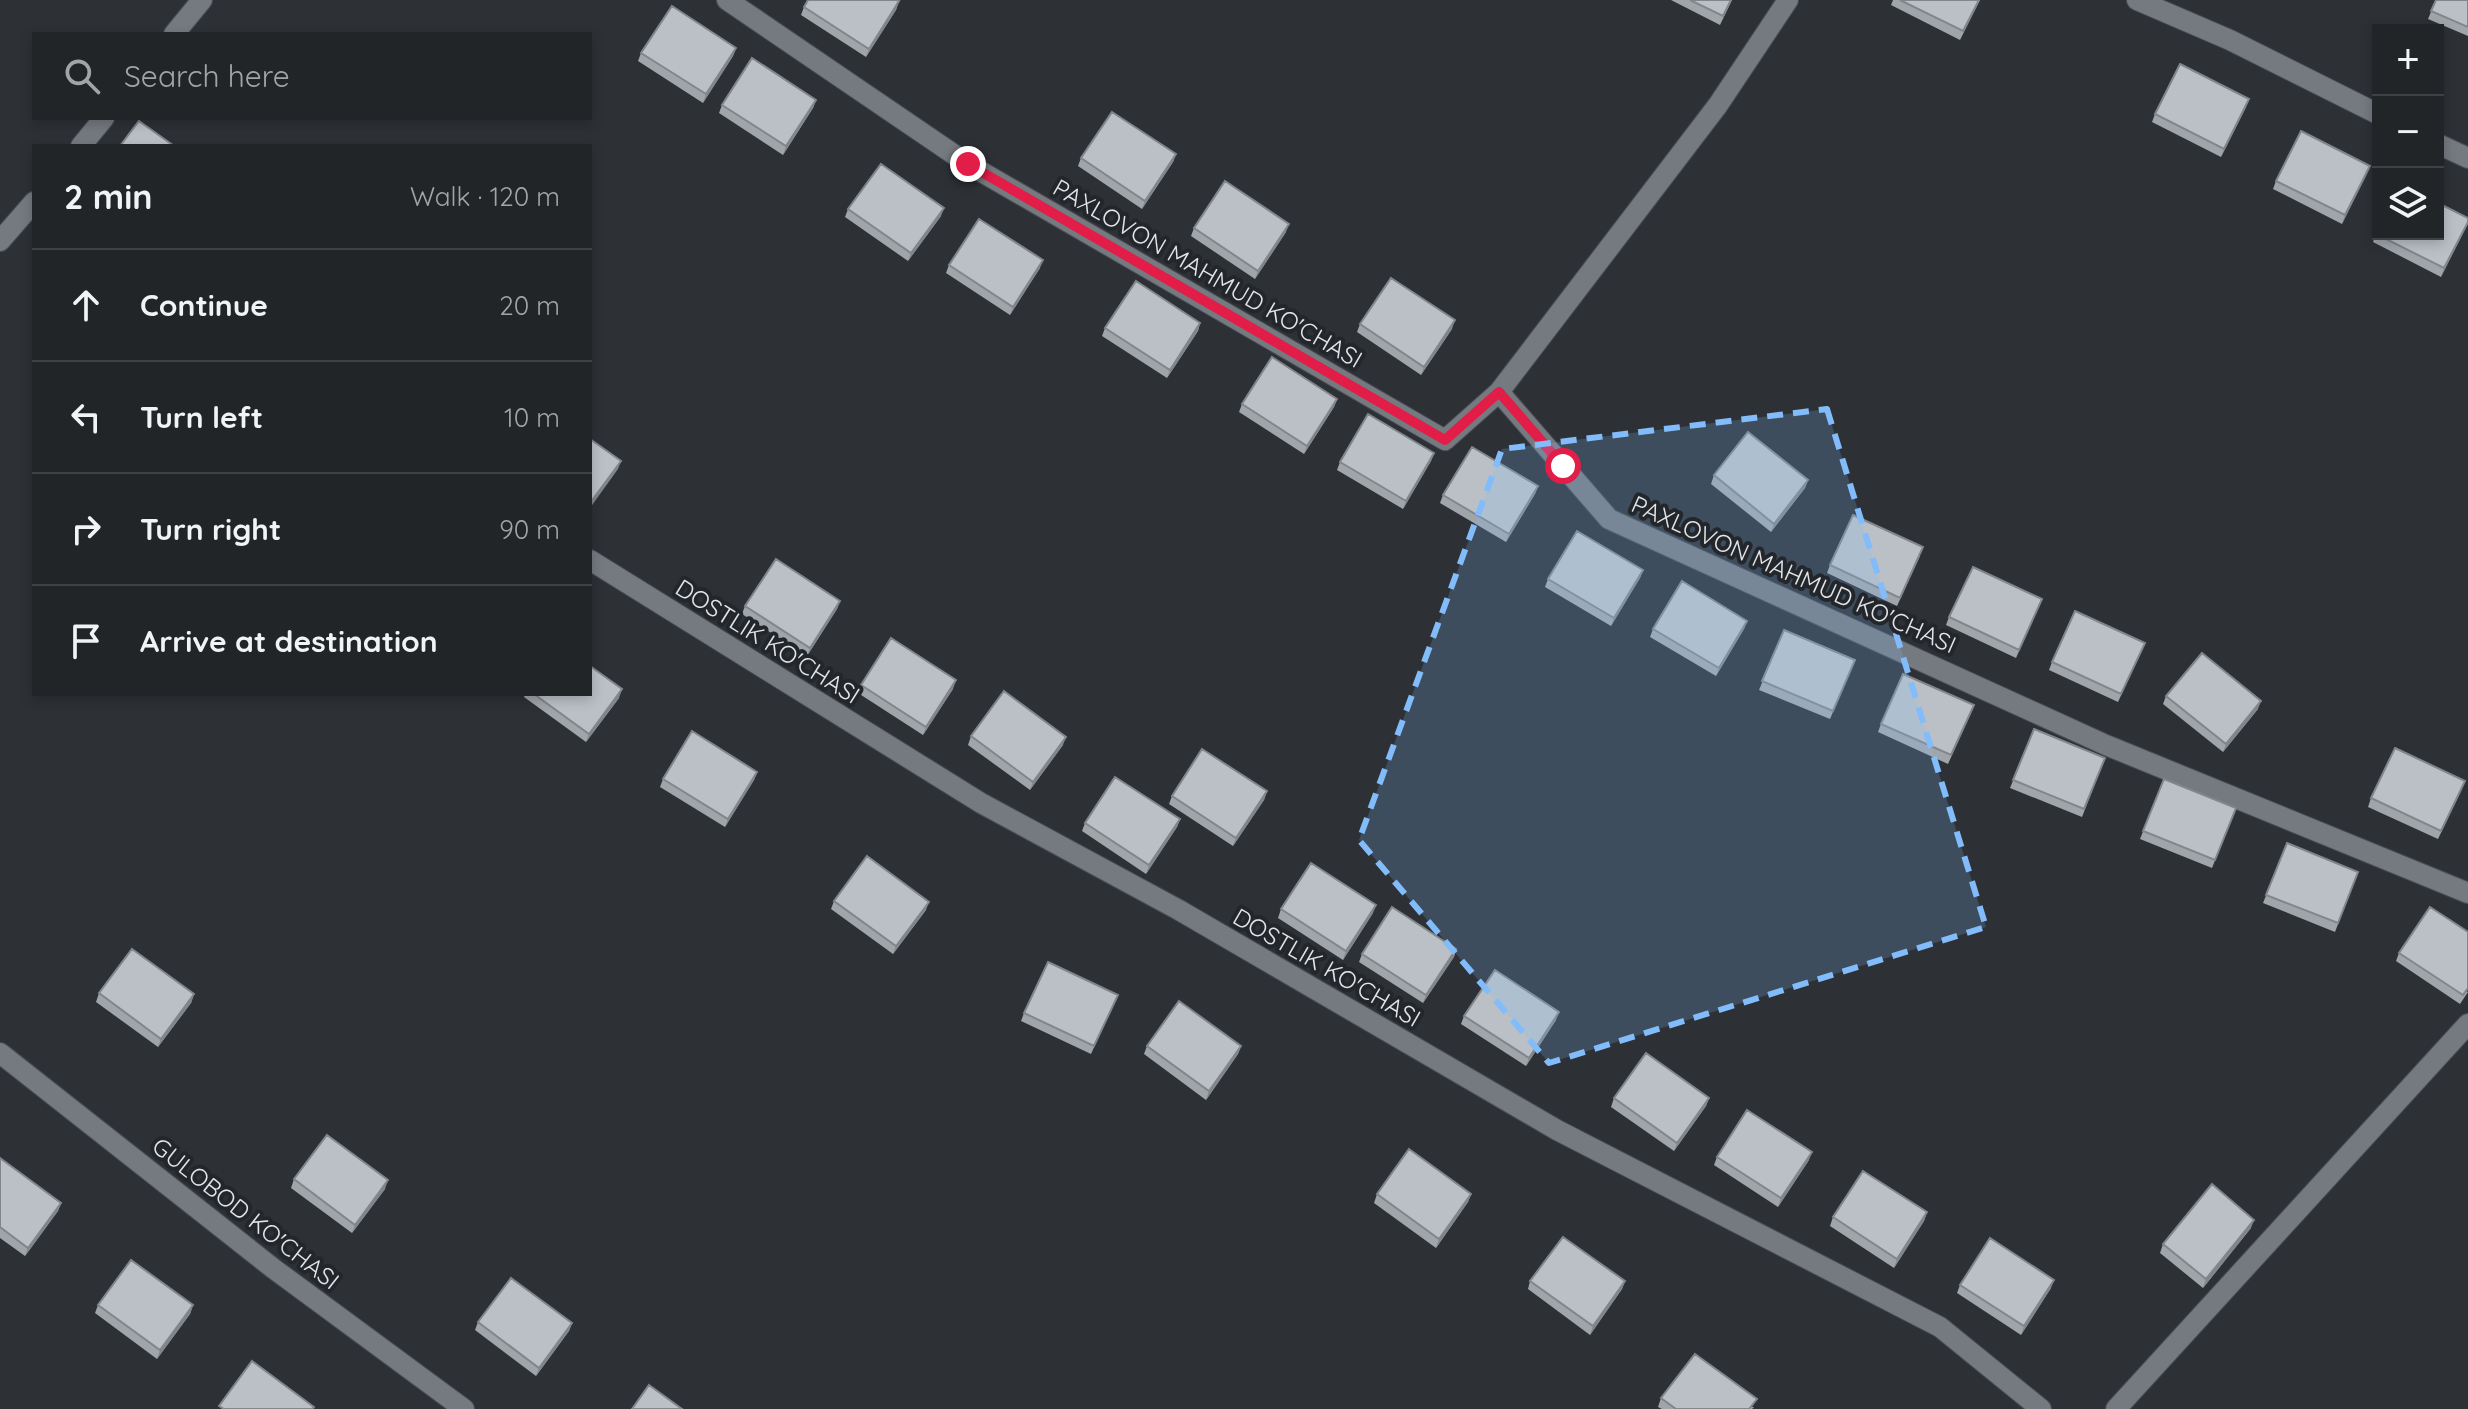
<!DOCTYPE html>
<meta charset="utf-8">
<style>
:root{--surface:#222528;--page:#2a2d30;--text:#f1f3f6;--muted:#a2a5a8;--line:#3f4245}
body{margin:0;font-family:Quicksand,sans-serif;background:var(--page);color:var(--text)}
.controls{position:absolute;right:24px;top:24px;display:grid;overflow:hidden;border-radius:0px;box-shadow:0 4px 12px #0003}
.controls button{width:72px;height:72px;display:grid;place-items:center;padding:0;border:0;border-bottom:2px solid var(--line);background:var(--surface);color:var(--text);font:40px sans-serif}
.stop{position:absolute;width:24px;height:24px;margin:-18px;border:6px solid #e11d48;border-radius:50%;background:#fff}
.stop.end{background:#e11d48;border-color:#fff;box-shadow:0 2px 8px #0008}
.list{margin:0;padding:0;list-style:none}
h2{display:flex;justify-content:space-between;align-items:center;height:104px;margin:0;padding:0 32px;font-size:34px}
h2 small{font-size:26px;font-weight:400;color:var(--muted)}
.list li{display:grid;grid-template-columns:52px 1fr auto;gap:24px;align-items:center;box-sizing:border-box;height:112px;padding:0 32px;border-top:2px solid var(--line)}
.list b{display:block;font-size:30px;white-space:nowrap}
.list em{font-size:26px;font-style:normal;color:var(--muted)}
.icon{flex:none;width:44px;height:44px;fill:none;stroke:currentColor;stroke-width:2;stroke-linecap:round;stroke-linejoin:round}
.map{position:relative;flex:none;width:2468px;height:1409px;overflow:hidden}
.search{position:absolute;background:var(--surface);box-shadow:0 4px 12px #0003;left:32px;top:32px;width:560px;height:88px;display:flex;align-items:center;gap:20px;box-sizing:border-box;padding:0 28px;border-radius:0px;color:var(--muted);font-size:30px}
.panel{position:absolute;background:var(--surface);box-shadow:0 4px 12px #0003;left:32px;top:144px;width:560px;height:552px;border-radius:0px}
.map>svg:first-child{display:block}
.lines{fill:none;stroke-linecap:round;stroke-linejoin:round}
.minor-casing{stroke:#4b4e53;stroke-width:22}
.minor{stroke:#757a80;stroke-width:20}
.wall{fill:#a0a5aa}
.shaded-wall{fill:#82868b}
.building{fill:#bac0c6;stroke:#82868b;stroke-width:2}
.route{stroke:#e11d48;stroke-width:10}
.marked{fill:#82bcfa;fill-opacity:0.2;stroke:#82bcfa;stroke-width:6;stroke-dasharray:16 10;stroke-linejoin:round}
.labels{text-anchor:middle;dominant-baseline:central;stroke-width:8;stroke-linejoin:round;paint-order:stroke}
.street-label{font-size:24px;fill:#e3e6e9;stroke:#23272c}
</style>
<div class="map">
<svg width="2468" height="1409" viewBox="0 0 2468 1409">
<rect width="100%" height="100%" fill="#2d3136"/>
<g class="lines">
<defs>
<path id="minor" d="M727,0L968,164L1445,440L1499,392L1609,519L2106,745L2468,893
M2137,0L2230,40L2378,114
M174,34L202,0
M2438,144L2468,158
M81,146L104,118
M0,241L34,202
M1499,392L1718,105L1788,0
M590,560L981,803L1179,910L1557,1130L1940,1327L2041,1409
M0,1053L274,1269L464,1409
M2116,1409L2468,1024"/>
</defs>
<use href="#minor" class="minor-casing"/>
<use href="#minor" class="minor"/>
</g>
<path class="wall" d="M1671,0H1732L1720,25Z
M1893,0H1980L1960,40L1891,5Z
M2436,0H2468V36L2428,19Z
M899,1L896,10L866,57L801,15L804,7Z
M736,48L733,56L703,103L638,61L641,53Z
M816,100L813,108L783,155L719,113L722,105Z
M2246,107L2221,157L2152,122L2155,114Z
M1176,154L1173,162L1142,209L1078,166L1081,158Z
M2370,166L2342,224L2273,189L2276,181Z
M848,209L941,216L908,261L845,217Z
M2468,223L2441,277L2373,242L2378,229Z
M1194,228L1286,232L1255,279L1191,236Z
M949,265L1040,268L1010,315L946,273Z
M1200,323L1198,331L1167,378L1102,336L1105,328Z
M1360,324L1452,329L1421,375L1357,332Z
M1337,399L1334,407L1304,454L1239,412L1242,404Z
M1434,453L1431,461L1403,509L1337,470L1340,462Z
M1714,475L1808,480L1805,488L1771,532L1711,484Z
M1538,486L1535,494L1506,542L1440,503L1443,495Z
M1920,556L1897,606L1827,573L1830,565Z
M1643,570L1640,578L1611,626L1545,587L1548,579Z
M2042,599L2016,658L1946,625L1949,617Z
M840,601L837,609L807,656L742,614L745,606Z
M1747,621L1744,629L1716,676L1650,637L1653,629Z
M1784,630L1855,660L1830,719L1759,690Z
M2145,643L2118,702L2049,670L2052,662Z
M861,685L953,689L923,735L858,693Z
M525,694H590L619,698L586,742L524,697Z
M2166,696L2258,709L2223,752L2163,704Z
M1971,713L1948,764L1878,732L1881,724Z
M2034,729L2105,758L2082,817L2010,788Z
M971,736L1063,745L1030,790L968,745Z
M757,772L754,780L725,827L660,787L663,779Z
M2164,779L2236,808L2212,868L2140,839Z
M2462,789L2438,839L2368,807L2371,798Z
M1267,791L1264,800L1233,846L1169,804L1172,796Z
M1180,819L1177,827L1146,874L1082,831L1085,823Z
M2287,843L2358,872L2335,932L2263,903Z
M834,901L926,910L893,954L831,909Z
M1281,909L1373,913L1343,960L1278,918Z
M1456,949L1454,957L1423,1003L1359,962L1362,954Z
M2399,953L2468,992L2460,1004L2396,961Z
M99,993L194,994L191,1003L158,1047L96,1002Z
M1118,995L1091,1054L1021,1021L1024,1013Z
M1464,1016L1556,1020L1526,1066L1461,1024Z
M1147,1046H1241L1238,1054L1206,1100L1144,1054Z
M1614,1098H1709L1706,1106L1674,1151L1611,1107Z
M1717,1157L1809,1160L1778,1207L1714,1165Z
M0,1158L61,1203L58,1211L25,1256L0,1238Z
M294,1179L385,1189L352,1233L291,1188Z
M1377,1194H1471L1468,1202L1436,1248L1374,1203Z
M1927,1212L1924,1221L1894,1268L1830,1226L1833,1217Z
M2251,1228L2203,1288L2160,1253L2163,1244Z
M1530,1281H1625L1622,1289L1590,1335L1528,1289Z
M1960,1285L2051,1288L2021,1335L1957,1293Z
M98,1305H193L190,1314L157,1359L95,1313Z
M478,1322L572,1323L569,1331L536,1376L475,1330Z
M1661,1398L1754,1407L1752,1409H1662L1658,1407Z"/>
<path class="shaded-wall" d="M899,1L896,10L866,57L869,49Z
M736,48L733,56L703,103L706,94Z
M2249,99L2246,107L2221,157L2224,149Z
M816,100L813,108L783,155L786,146Z
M1176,154L1173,162L1142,209L1145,201Z
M2370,166L2367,174L2342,224L2345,215Z
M944,208L941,216L908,261L911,253Z
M2468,222L2466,227L2441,277L2444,268Z
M1289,224L1286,232L1255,279L1258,271Z
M1043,260L1040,268L1010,315L1013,307Z
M1455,320L1452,329L1421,375L1424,367Z
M1200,323L1198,331L1167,378L1170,370Z
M1337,399L1334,407L1304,454L1307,446Z
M1434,453L1431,461L1403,509L1406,501Z
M621,461L618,469L590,508V503Z
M1808,480L1805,488L1771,532L1774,524Z
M1538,486L1535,494L1506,542L1509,534Z
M1643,570L1640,578L1611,626L1614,618Z
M840,601L837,609L807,656L810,648Z
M1747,621L1744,629L1716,676L1719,668Z
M956,680L953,689L923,735L926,727Z
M622,689L619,698L586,742L589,734Z
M2261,701L2258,709L2223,752L2226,744Z
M1066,737L1063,745L1030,790L1033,782Z
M757,772L754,780L725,827L728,819Z
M1267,791L1264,800L1233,846L1236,838Z
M1180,819L1177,827L1146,874L1149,865Z
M929,902L926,910L893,954L896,946Z
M1376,905L1373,913L1343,960L1346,951Z
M1456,949L1454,957L1423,1003L1426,995Z
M194,994L191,1003L158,1047L161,1039Z
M1559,1012L1556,1020L1526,1066L1529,1058Z
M1241,1046L1238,1054L1206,1100L1209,1091Z
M1709,1098L1706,1106L1674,1151L1677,1143Z
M1812,1152L1809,1160L1778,1207L1781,1198Z
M388,1180L385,1189L352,1233L355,1225Z
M1471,1194L1468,1202L1436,1248L1439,1239Z
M61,1203L58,1211L25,1256L28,1248Z
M1927,1212L1924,1221L1894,1268L1897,1259Z
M2254,1220L2251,1228L2203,1288L2206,1279Z
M2054,1280L2051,1288L2021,1335L2024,1326Z
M1625,1281L1622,1289L1590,1335L1593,1326Z
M193,1305L190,1314L157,1359L160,1350Z
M572,1323L569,1331L536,1376L539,1368Z"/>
<path class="building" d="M808,0H896L899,1L869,49L804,7Z
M1690,0H1731L1723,16Z
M1900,0H1979L1963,31Z
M2436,0H2468V27L2431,11Z
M672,6L736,48L706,94L641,53Z
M752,58L816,100L786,146L722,105Z
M2180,64L2249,99L2224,149L2155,114Z
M1112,112L1176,154L1145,201L1081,158Z
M139,121L174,146H120Z
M2301,131L2370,166L2345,215L2276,181Z
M881,164L944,208L911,253L848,209Z
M1225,181L1289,224L1258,271L1194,228Z
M2438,203L2468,218V222L2444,268L2376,234L2378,229V234H2438Z
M979,219L1043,260L1013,307L949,265Z
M1391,278L1455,320L1424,367L1360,324Z
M1136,281L1200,323L1170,370L1105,328Z
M1272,357L1337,399L1307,446L1242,404Z
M1368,414L1434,453L1406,501L1340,462Z
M1748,432L1808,480L1774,524L1714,475Z
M590,439L621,461L590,503Z
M1472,447L1538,486L1509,534L1443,495Z
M1853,515L1923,547L1900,598L1830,565Z
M1577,531L1643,570L1614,618L1548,579Z
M776,559L840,601L810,648L745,606Z
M1973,567L2042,599L2019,650L1949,617Z
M1682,581L1747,621L1719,668L1653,629Z
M2075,611L2145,643L2121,694L2052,662Z
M1784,630L1855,660L1833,711L1762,681Z
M891,638L956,680L926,727L861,685Z
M2202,653L2261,701L2226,744L2166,696Z
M590,666L622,689L589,734L534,694H590Z
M1903,674L1974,705L1951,755L1881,724Z
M1004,691L1066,737L1033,782L971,736Z
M2034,729L2105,758L2084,809L2013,780Z
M692,731L757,772L728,819L663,779Z
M2395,748L2465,781L2441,831L2371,798Z
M1202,749L1267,791L1236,838L1172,796Z
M1115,777L1180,819L1149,865L1085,823Z
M2164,779L2236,808L2215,860L2143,831Z
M2287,843L2358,872L2338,923L2266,895Z
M867,856L929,902L896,946L834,901Z
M1311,863L1376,905L1346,951L1281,909Z
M1392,907L1456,949L1426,995L1362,954Z
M2430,907L2468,932V988L2463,995L2399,953Z
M132,949L194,994L161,1039L99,993Z
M1048,962L1118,995L1094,1046L1024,1013Z
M1495,970L1559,1012L1529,1058L1464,1016Z
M1179,1001L1241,1046L1209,1091L1147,1046Z
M1646,1053L1709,1098L1677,1143L1614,1098Z
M1747,1110L1812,1152L1781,1198L1717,1157Z
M327,1135L388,1180L355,1225L294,1179Z
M1409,1149L1471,1194L1439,1239L1377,1194Z
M0,1158L61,1203L28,1248L0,1227Z
M1863,1171L1927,1212L1897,1259L1833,1217Z
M2212,1184L2254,1220L2206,1279L2163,1244Z
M1563,1237L1625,1281L1593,1326L1530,1281Z
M1990,1238L2054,1280L2024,1326L1960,1285Z
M131,1260L193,1305L160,1350L98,1305Z
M511,1278L572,1323L539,1368L478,1322Z
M1695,1354L1757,1399L1749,1409H1676L1661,1398Z
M252,1361L314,1407L312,1409H224L219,1406Z
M649,1385L682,1409H632Z"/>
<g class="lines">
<path class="route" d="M968,164L1445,440L1499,392L1563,466"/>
</g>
<path class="marked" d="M1827,409L1986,927L1549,1063L1359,840L1502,449Z"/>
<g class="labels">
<g class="street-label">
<text transform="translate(1208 273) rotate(30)">PAXLOVON MAHMUD KO'CHASI</text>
<text transform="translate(1794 574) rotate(24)">PAXLOVON MAHMUD KO'CHASI</text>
<text transform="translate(768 641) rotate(32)">DOSTLIK KO'CHASI</text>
<text transform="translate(1327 967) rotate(30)">DOSTLIK KO'CHASI</text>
<text transform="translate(246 1213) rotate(38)">GULOBOD KO'CHASI</text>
</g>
</g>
</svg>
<div class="controls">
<button>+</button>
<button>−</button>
<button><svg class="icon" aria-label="layers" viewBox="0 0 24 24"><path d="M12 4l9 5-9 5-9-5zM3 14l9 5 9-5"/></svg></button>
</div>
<div class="stop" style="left:1563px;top:466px"></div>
<div class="stop end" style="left:968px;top:164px"></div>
<div class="search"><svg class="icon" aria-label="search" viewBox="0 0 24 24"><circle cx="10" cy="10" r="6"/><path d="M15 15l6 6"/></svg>Search here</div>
<section class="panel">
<h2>2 min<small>Walk · 120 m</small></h2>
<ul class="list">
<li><svg class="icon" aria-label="ahead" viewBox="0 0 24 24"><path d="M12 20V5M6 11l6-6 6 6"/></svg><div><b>Continue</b></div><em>20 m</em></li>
<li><svg class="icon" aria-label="left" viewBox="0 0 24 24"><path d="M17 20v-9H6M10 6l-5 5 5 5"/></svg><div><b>Turn left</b></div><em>10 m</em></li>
<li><svg class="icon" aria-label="right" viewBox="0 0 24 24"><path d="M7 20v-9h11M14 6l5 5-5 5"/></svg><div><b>Turn right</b></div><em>90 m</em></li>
<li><svg class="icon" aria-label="arrive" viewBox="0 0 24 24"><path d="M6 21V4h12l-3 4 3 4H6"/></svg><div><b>Arrive at destination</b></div></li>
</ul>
</section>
</div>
